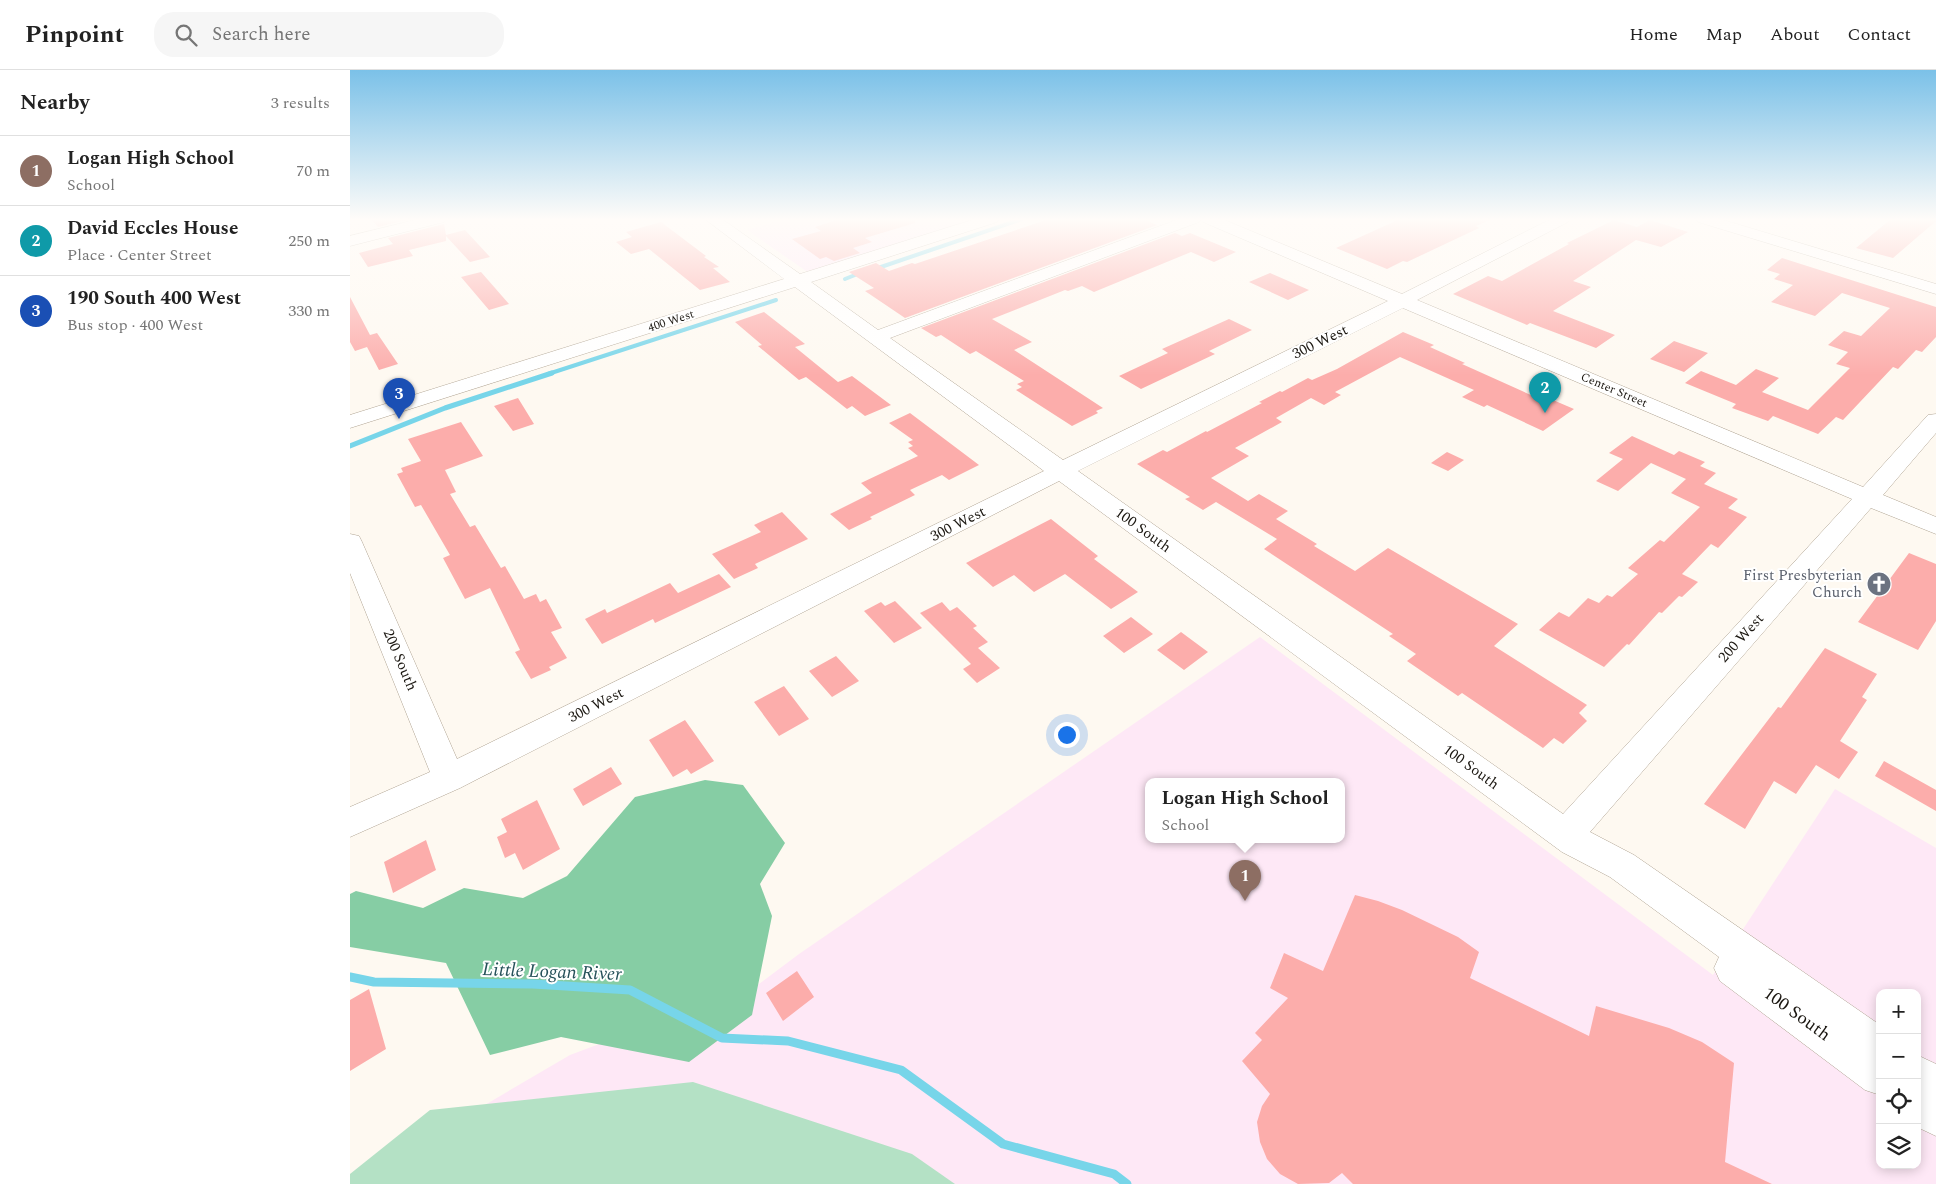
<!DOCTYPE html>
<meta charset="utf-8">
<style>
:root{--surface:#fff;--page:#f6f6f6;--text:#222;--muted:#767676;--line:#e0e0e0;--accent:#db2777}
body{margin:0;font-family:Spectral,serif;background:var(--page);color:var(--text)}
.controls{position:absolute;right:15px;bottom:15px;display:grid;overflow:hidden;border-radius:10px;box-shadow:0 2px 12px #0003}
.controls button{width:45px;height:45px;display:grid;place-items:center;padding:0;border:0;border-bottom:1px solid var(--line);background:var(--surface);color:var(--text);font:25px sans-serif}
.you{position:absolute;left:716px;top:664px;width:18px;height:18px;margin:-12px;border:4px solid #fff;border-radius:50%;background:#1a73e8;box-shadow:0 0 0 8px #1a73e833}
.badge{display:grid;place-items:center;width:32px;height:32px;border-radius:50%;background:var(--accent);color:#fff;font-size:16px;font-weight:700}
.pin{position:absolute;translate:-50% -41px;filter:drop-shadow(0 1px 2px #0008)}
.pin::after{content:'';position:absolute;top:26px;width:18px;height:15px;background:inherit;clip-path:polygon(0 0,100% 0,50% 100%)}
.popup{position:absolute;left:795px;top:708px;width:200px;height:65px;box-sizing:border-box;display:grid;place-content:center;border-radius:10px;background:var(--surface);filter:drop-shadow(0 1px 4px #0005);font-size:16px;white-space:nowrap;color:var(--muted)}
.popup b{font-size:19px;color:var(--text)}
.popup::after{content:'';position:absolute;left:50%;top:100%;margin-left:-10px;border:10px solid transparent;border-top-color:var(--surface)}
.list{margin:0;padding:0;list-style:none}
h2{display:flex;justify-content:space-between;align-items:center;height:65px;margin:0;padding:0 20px;font-size:21px}
h2 small{font-size:16px;font-weight:400;color:var(--muted)}
.list li{display:grid;grid-template-columns:32px 1fr auto;gap:15px;align-items:center;box-sizing:border-box;height:70px;padding:0 20px;border-top:1px solid var(--line)}
.list b{display:block;font-size:19px;white-space:nowrap}
.list p{margin:0;font-size:16px;white-space:nowrap;color:var(--muted)}
.list em{font-size:16px;font-style:normal;color:var(--muted)}
.icon{flex:none;width:28px;height:28px;fill:none;stroke:currentColor;stroke-width:2;stroke-linecap:round;stroke-linejoin:round}
.map{position:relative;flex:none;width:1586px;height:1114px;overflow:hidden}
header{display:flex;align-items:center;gap:30px;box-sizing:border-box;height:70px;padding:0 25px;background:var(--surface);border-bottom:1px solid var(--line)}
header strong{font-size:24px}
nav{display:flex;gap:28px;margin-inline-start:auto;font-size:18px}
.search{width:350px;height:45px;background:var(--page);display:flex;align-items:center;gap:12px;box-sizing:border-box;padding:0 18px;border-radius:20px;color:var(--muted);font-size:19px}
main{display:flex}
aside{flex:1;background:var(--surface)}
.map>svg:first-child{display:block}
.education{fill:#fee8f6;fill-rule:evenodd}
.green{fill:#b4e1c5}
.forest{fill:#86cda4}
.lines{fill:none;stroke-linecap:round;stroke-linejoin:round}
.stream-far2{stroke:#77d5e9;stroke-width:4}
.stream-far1{stroke:#77d5e9;stroke-width:5}
.stream{stroke:#77d5e9;stroke-width:9}
.building{fill:#fcadab}
.minor-casing{stroke:#b0a493;stroke-width:1}
.minor{fill:#fff;fill-rule:evenodd}
.labels{text-anchor:middle;dominant-baseline:central;stroke-width:4;stroke-linejoin:round;paint-order:stroke}
.far-street-label{font-size:12px;fill:#1b1711;stroke:#fff}
.street-label{font-size:15px;fill:#1b1711;stroke:#fff}
.worship-label{font-size:15px;fill:#5b616d;stroke:#fff;text-anchor:end}
.near-street-label{font-size:18px;fill:#1b1711;stroke:#fff}
.near-water-label{font-size:19px;font-style:italic;fill:#26515a;stroke:#fff}
</style>
<header>
<strong>Pinpoint</strong>
<div class="search"><svg class="icon" aria-label="search" viewBox="0 0 24 24"><circle cx="10" cy="10" r="6"/><path d="M15 15l6 6"/></svg>Search here</div>
<nav><a>Home</a><a>Map</a><a>About</a><a>Contact</a></nav>
</header>
<main>
<aside>
<h2>Nearby<small>3 results</small></h2>
<ul class="list">
<li><span class="badge" style="background:#8d6e63">1</span><div><b>Logan High School</b><p>School</p></div><em>70 m</em></li>
<li><span class="badge" style="background:#0f9aa8">2</span><div><b>David Eccles House</b><p>Place · Center Street</p></div><em>250 m</em></li>
<li><span class="badge" style="background:#1a4fb4">3</span><div><b>190 South 400 West</b><p>Bus stop · 400 West</p></div><em>330 m</em></li>
</ul>
</aside>
<div class="map">
<svg width="1586" height="1114" viewBox="0 0 1586 1114">
<rect width="100%" height="100%" fill="#fef9f1"/>
<path class="education" d="M435,149H609L615,152L459,203L397,160Z
M910,567L1363,905L1485,719L1586,778V1114H0L220,985L409,914L449,884ZM799,712H991V770H799ZM1530,923H1567V1095H1530Z"/>
<path class="green" d="M343,1012L562,1084L605,1114H0V1104L80,1040Z"/>
<path class="forest" d="M355,710L393,715L435,773L410,814L422,846L402,945L339,992L211,967L140,985L96,893L0,877V824L6,821L73,838L114,818L173,828L217,806L285,727Z"/>
<g class="lines">
<path class="stream-far2" d="M525,199L672,149
M495,209L510,203
M198,304L426,230"/>
<path class="stream-far1" d="M0,376L95,338L202,303"/>
<path class="stream" d="M0,907L24,912L183,914L280,920L372,968L438,971L551,1000L653,1074L764,1104L777,1114"/>
</g>
<path class="building" d="M21,149H60L28,157Z
M490,149H564L565,153L515,168L522,172L503,178L510,183L484,191L476,187L470,189L442,169L471,161L465,157Z
M699,149H793L807,155L555,248L515,221L524,218L499,202L526,193L539,201L562,193L565,194Z
M1050,149H1142L1126,156L1129,158L1057,192L1053,191L1037,199L986,178Z
M1541,149H1586V151L1543,188L1506,178Z
M1264,150L1287,157L1300,150L1338,162L1311,177L1286,170L1223,211L1241,217L1203,241L1265,265L1246,278L1180,253L1177,255L1103,224L1138,206L1152,211L1219,174L1217,173Z
M311,152L356,186L354,187L369,197L363,198L380,212L350,220L299,179L281,184L266,172L282,167L276,162Z
M94,154L96,165L115,160L140,187L120,192L96,166V171L59,180L63,186L18,197L9,183L43,174L38,168Z
M825,163L832,166L840,163L886,182L864,192L841,182L744,222L732,216L718,221L715,220L642,249L682,272L664,280L753,338L746,341L748,343L722,356L666,320L672,317L667,314L674,311L626,281L620,284L591,265L586,267L571,258Z
M1432,188L1586,237V267L1572,282L1566,280L1548,299L1543,297L1493,350L1486,347L1468,364L1423,346L1418,351L1382,338L1386,334L1335,313L1351,301L1386,315L1406,299L1429,308L1412,322L1458,340L1500,298L1486,294L1498,282L1478,275L1494,261L1511,266L1540,238L1492,223L1465,246L1421,232L1443,215L1424,209L1430,204L1417,200Z
M131,202L159,234L139,240L111,207Z
M920,203L959,220L938,230L899,212Z
M0,227L20,265L27,263L48,294L29,300L17,277L5,281L0,272Z
M414,242L455,274L445,277L488,312L502,306L541,335L515,346L502,336L497,339L456,307L449,310L408,276L412,275L385,252Z
M879,249L902,260L859,281L865,284L791,319L769,306L818,283L812,279Z
M1053,262L1084,275L1080,277L1115,293L1112,294L1192,330L1196,327L1224,339L1193,361L1137,335L1134,337L1112,327L1124,320L1050,287L985,322L991,325L974,335L961,328L926,348L932,352L885,378L899,386L861,408L898,431L909,424L938,441L926,449L967,474L964,476L1005,501L1038,478L1168,554L1144,576L1237,635L1229,643L1237,651L1213,674L1204,668L1193,678L1112,623L1108,626L1057,591L1066,584L1039,566L1043,564L914,479L927,469L866,432L853,440L835,429L840,427L787,394L813,380L817,382L856,361L857,362L912,333L909,332L930,321L932,322L958,308L962,310L987,299Z
M1324,271L1358,283L1334,302L1300,289Z
M168,328L184,354L163,361L144,336Z
M560,343L629,395L599,410L592,405L560,420L565,425L520,447L522,449L499,460L480,444L522,423L511,413L568,386L558,378L563,376L558,372L563,370L539,353Z
M111,352L133,386L95,400L106,422L100,424L120,457L125,455L151,498L155,496L174,529L186,524L190,532L196,529L212,558L201,562L217,588L199,597L201,600L181,609L165,582L170,580L140,518L115,529L93,488L100,485L71,435L65,437L47,404L53,402L51,398L71,391L58,369Z
M1282,366L1324,385L1329,381L1355,392L1350,396L1366,403L1354,414L1388,429L1378,438L1397,447L1368,478L1361,474L1332,504L1348,512L1332,527L1329,526L1312,543L1309,542L1279,575L1277,574L1254,597L1189,560L1209,542L1219,547L1238,528L1249,533L1257,525L1262,527L1288,504L1278,498L1310,470L1314,472L1350,437L1321,423L1336,409L1301,393L1268,421L1246,411L1273,389L1259,383Z
M1097,382L1114,390L1098,401L1081,393Z
M432,442L458,469L405,494L408,498L384,509L362,484L411,462L404,455Z
M701,449L748,486L744,489L788,522L761,539L715,504L684,522L664,505L643,517L616,493Z
M1559,483L1586,494V551L1568,580L1508,552Z
M369,504L381,517L305,553L303,549L252,574L235,549L255,539L257,543L320,513L328,523Z
M545,531L572,558L544,573L514,541L531,532L535,536Z
M592,532L600,541L607,537L627,556L623,558L638,572L628,578L650,598L627,613L613,599L621,594L570,543Z
M781,547L803,564L774,583L753,566Z
M831,562L858,582L834,600L807,580Z
M1475,578L1527,604L1512,627L1517,630L1490,671L1508,682L1489,709L1466,695L1446,724L1424,711L1395,759L1354,734L1428,637L1431,638Z
M486,586L509,611L482,627L459,601Z
M434,616L459,649L429,666L404,632Z
M335,650L364,691L341,704L337,699L323,707L299,670Z
M1534,691L1586,720V741L1525,706Z
M261,697L272,714L233,736L223,719Z
M187,730L210,779L173,800L165,783L155,788L147,767L157,762L151,749Z
M76,770L86,800L43,823L34,792Z
M1005,825L1028,831L1052,840L1108,867L1129,882L1120,908L1239,966L1246,936L1319,958L1352,972L1384,993L1375,1092L1422,1114H1003L992,1103L979,1113L948,1114L930,1104L917,1089L910,1072L907,1052L912,1036L920,1024L892,991L912,970L905,963L938,928L920,918L934,883L973,901Z
M447,901L464,927L433,951L416,923Z
M19,919L36,979L0,1001V930Z"/>
<g class="lines">
<defs>
<path id="minor" d="M69,149H96L94,152L0,176V166Z
M355,149H372L450,204L625,149H649L647,152L461,212L528,260L829,149H872L1052,224L1201,149H1220L1218,152L1067,230L1513,417L1578,345L1586,344V363L1533,425L1586,447V464L1521,438L1240,762L1284,785L1530,955V1025L1515,1020L1370,911L1364,898L1369,887L1260,807L1212,782L709,411L110,718L0,767V737L80,702L0,503V464L9,466L12,472L107,689L694,401L445,217L0,358V345L434,209ZM851,150L853,152L1038,231L713,390L540,268L849,152ZM1053,238L1502,429L1213,744L728,401Z
M1346,149H1370L1586,214V224L1348,152Z
M1567,985L1586,994V1066L1567,1057Z"/>
</defs>
<use href="#minor" class="minor-casing"/>
<use href="#minor" class="minor"/>
</g>
<linearGradient id="sky" x2="0" y2="1"><stop stop-color="#7bc1e8"/><stop offset="0.49" stop-color="#fffcf9"/><stop offset="1" stop-color="#fffcf9" stop-opacity="0"/></linearGradient>
<rect width="1586" height="305" fill="url(#sky)"/>
<defs>
<symbol id="church-disc" viewBox="-11 -11 22 22"><circle r="9.5" fill="#6b7280" stroke="#fff"/><path d="M-1.2-6h2.4v3.5h3.3v2.4h-3.3V6h-2.4V-.1h-3.3v-2.4h3.3Z" fill="#fff"/></symbol>
</defs>
<g fill-rule="evenodd">
<use href="#church-disc" x="1515" y="500" width="28" height="28"/>
</g>
<g class="labels">
<g class="far-street-label">
<text transform="translate(321 251) rotate(-18)">400 West</text>
<text transform="translate(1264 320) rotate(23)">Center Street</text>
</g>
<g class="street-label">
<text transform="translate(970 272) rotate(-26)">300 West</text>
<text transform="translate(608 454) rotate(-27)">300 West</text>
<text transform="translate(793 460) rotate(36)">100 South</text>
<text transform="translate(1391 568) rotate(-48)">200 West</text>
<text transform="translate(50 590) rotate(67)">200 South</text>
<text transform="translate(246 635) rotate(-27)">300 West</text>
<text transform="translate(1121 697) rotate(36)">100 South</text>
</g>
<g class="worship-label">
<text x="1512" y="505">First Presbyterian<tspan x="1512" dy="17">Church</tspan></text>
</g>
<g class="near-street-label">
<text transform="translate(1447 944) rotate(36)">100 South</text>
</g>
<g class="near-water-label">
<text transform="translate(202 902) rotate(2)">Little Logan River</text>
</g>
</g>
</svg>
<div class="controls">
<button>+</button>
<button>−</button>
<button><svg class="icon" aria-label="locate" viewBox="0 0 24 24"><circle cx="12" cy="12" r="6"/><path d="M12 2v4M12 18v4M2 12h4M18 12h4"/></svg></button>
<button><svg class="icon" aria-label="layers" viewBox="0 0 24 24"><path d="M12 4l9 5-9 5-9-5zM3 14l9 5 9-5"/></svg></button>
</div>
<div class="you"></div>
<div class="pin badge" style="left:895px;top:831px;background:#8d6e63">1</div>
<div class="popup"><b>Logan High School</b>School</div>
<div class="pin badge" style="left:1195px;top:343px;background:#0f9aa8">2</div>
<div class="pin badge" style="left:49px;top:349px;background:#1a4fb4">3</div>
</div>
</main>
